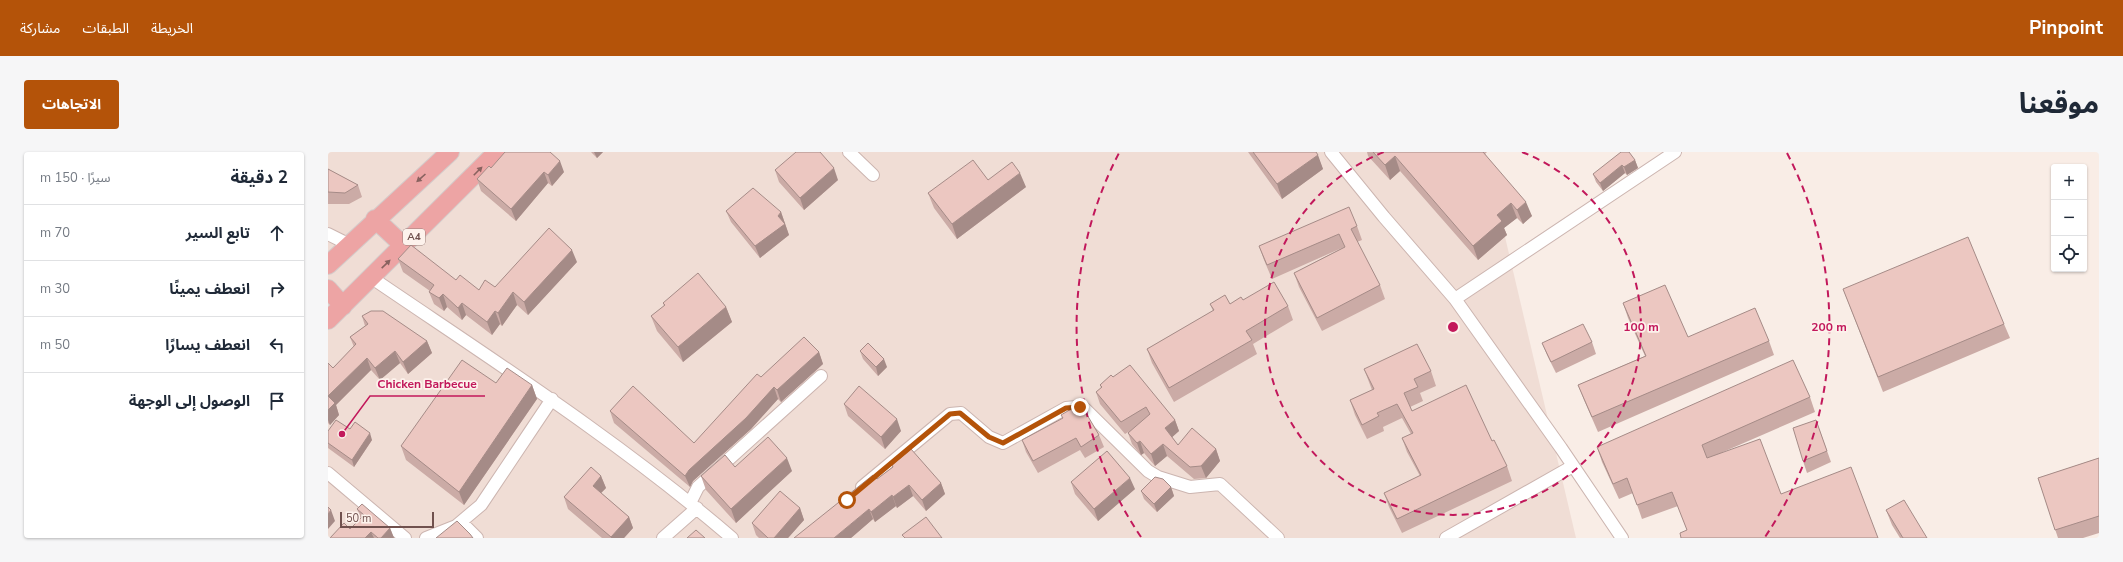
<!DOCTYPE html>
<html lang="ar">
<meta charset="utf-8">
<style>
:root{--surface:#fff;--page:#f6f6f7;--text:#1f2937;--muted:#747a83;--line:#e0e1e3;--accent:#b45309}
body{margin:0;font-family:"Nunito Sans","Noto Sans Arabic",sans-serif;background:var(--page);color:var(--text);direction:rtl}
.controls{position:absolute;right:12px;top:12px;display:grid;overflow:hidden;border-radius:4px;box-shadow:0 1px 3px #0004}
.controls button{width:36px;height:36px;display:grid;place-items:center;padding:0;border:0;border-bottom:1px solid var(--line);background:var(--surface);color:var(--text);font:20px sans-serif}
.scale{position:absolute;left:12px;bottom:10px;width:94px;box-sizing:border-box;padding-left:4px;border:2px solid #70514e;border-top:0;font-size:11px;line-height:14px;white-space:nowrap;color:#70514e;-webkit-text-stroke:3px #fdf2ec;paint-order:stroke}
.stop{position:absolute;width:12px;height:12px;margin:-9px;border:3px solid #b45309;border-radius:50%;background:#fff}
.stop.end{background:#b45309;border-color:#fff;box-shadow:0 1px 4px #0008}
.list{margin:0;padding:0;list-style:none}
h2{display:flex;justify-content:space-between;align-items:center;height:52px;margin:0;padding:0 16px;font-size:17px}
h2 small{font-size:13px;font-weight:400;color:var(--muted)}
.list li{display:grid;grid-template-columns:26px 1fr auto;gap:12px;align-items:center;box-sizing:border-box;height:56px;padding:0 16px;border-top:1px solid var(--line)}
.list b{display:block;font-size:15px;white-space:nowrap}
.list em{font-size:13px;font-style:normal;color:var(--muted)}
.icon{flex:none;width:22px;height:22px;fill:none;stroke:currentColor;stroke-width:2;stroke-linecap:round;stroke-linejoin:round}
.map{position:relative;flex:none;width:1771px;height:386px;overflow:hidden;direction:ltr;border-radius:4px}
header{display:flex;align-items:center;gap:24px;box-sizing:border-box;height:56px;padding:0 20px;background:var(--accent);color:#fff}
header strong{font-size:19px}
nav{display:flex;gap:22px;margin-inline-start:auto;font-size:14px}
.intro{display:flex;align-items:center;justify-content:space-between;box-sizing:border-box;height:96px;padding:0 24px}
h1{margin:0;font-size:28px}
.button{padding:10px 18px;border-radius:4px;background:var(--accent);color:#fff;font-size:14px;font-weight:700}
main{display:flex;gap:24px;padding:0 24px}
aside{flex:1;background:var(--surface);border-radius:4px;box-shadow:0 1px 3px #0004}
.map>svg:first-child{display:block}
.residential{fill:#f0ddd5}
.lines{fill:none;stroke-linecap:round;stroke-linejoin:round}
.minor-casing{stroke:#ccb5b0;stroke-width:14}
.highway-casing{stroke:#d4cbca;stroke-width:20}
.minor{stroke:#fff;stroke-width:12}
.highway{stroke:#eda4a4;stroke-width:18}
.wall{fill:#cbaba6}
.shaded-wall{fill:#a58b87}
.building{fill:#ecc7c1;stroke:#a58b87}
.oneway{fill:#89625f}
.route{stroke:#b45309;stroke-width:5}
.ring{fill:none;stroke:#c2185b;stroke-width:2;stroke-dasharray:7 5}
.labels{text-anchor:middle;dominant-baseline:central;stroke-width:3.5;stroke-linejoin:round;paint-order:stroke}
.shield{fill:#fdf2ec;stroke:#9a817d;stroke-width:1}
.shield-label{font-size:10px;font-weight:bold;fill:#70514e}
.centre{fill:#c2185b;stroke:#fdf2ec;stroke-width:2}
.ring-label{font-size:12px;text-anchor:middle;font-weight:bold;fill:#c2185b;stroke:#fdf2ec;stroke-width:3.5;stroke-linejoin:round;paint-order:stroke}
.leader{fill:none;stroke:#c2185b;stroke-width:1.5}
.callout-dot{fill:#c2185b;stroke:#fdf2ec;stroke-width:1.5}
.callout-label{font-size:12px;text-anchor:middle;font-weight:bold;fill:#c2185b;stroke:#fdf2ec;stroke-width:3.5;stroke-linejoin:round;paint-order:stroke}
</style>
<header>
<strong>Pinpoint</strong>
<nav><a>الخريطة</a><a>الطبقات</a><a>مشاركة</a></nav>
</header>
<div class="intro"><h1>موقعنا</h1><a class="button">الاتجاهات</a></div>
<main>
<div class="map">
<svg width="1771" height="386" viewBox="0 0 1771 386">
<rect width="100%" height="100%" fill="#f9ede6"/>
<path class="residential" d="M0,0H1157L1248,386H0Z"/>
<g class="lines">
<defs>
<path id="minor" d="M521,0L545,23
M1003,0L1056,65L1127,147L1233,296L1294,386
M0,82L20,92
M44,126C166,209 291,289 404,386
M1127,147L1347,0
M0,321L77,386
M534,335L622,262L633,261L661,285L675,291L738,256L748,255L757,257L820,319L830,325L862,335L892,332L950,386
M362,351L370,335L493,224
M133,370L149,386
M98,386L128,374L153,353L224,247
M335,386L369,356
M1118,386L1245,314"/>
<path id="highway" d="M47,67L76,94
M0,113L122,0
M0,137L15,154
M0,168L169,0"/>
</defs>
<use href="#minor" class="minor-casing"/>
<use href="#highway" class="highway-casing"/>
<use href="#minor" class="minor"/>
<use href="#highway" class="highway"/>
</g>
<path class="wall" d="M263,0H275L269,6Z
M920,0H988L995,17L954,47Z
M1039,0H1159L1157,2L1204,64L1195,72L1189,66L1176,76L1179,83L1150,108L1072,19L1062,28L1040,4Z
M1307,8L1310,16L1299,23L1297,21L1275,39L1268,30L1265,22Z
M163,16L236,20L224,34L220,31L188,69L153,39L149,27Z
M0,17L30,33L34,45L21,52H0Z
M447,18L510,28L476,58L451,30Z
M660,28L698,35L629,87L606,56L600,41Z
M398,59L453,60L461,83L432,106L403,70Z
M1029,74L1034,88L1029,90L1052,133L1057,147L994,179L971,135L966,121L1016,95L944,127L936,108L931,94Z
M70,107L128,128L151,138L167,135L249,110L200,163L189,153L174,174L172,172L164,183L138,163L134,168L119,155L116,159L106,152L101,140L102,139L75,120Z
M1515,137L1676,172L1682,186L1555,240Z
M915,148L960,154L965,168L925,192L929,202L846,250L824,211L819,197L885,159L882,152H902Z
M335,151L398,155L404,170L355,210L329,179L323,164L336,154Z
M1295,151L1360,185L1441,189L1446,203L1270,280L1256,248L1250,233L1317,204L1300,166Z
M34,164L99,189L104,201L80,222L72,211L52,228L43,218L8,253L11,263L2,273L0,271V211L5,216L26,195L22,185L37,174Z
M1264,190L1268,202L1228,221L1219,203L1214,191Z
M532,199L559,215L550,224L535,207Z
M491,200L495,212L453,250L450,247L423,277L365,329L362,335L286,271L282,259L366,291L433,225Z
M1036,217L1103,219L1108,234L1092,241L1095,249L1082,255L1084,259L1164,289L1179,314L1184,329L1074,381L1061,355L1056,341L1092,324L1079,300L1074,286L1083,282L1074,266L1055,275L1056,279L1039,287L1027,263L1022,248L1044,238Z
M785,225L847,268L851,279L844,285L850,293L888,297L892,309L878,326L866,327L839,304L827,314L816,301L813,303L804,292L800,281L802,279L797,282L772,252L768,240L773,236L772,233Z
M168,231L204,233L209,247L136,353L78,308L73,294Z
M1482,245L1487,260L1395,300L1359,378L1350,354L1314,367L1305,341L1291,347L1274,310L1269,295Z
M516,252L573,279L557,297L520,264Z
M733,263L771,283L776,295L757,306L752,298L710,321L698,300L694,288L735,266Z
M1488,268L1503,310L1479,321L1475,309Z
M22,277L44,288L26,315L0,296V279Z
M1771,306V381L1755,386H1730L1710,326Z
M564,313L613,331L617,342L598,359L585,344L569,356L568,354L547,370L545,367L523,386L549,327L564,315Z
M407,315L464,319L408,371L378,338L373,324Z
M273,324L278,336L273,341L301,365L305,376L296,386H274L240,357L236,345Z
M743,330L807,337L770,369L747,342Z
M843,335L846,344L829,360L816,347L813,339Z
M472,356L476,368L460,386H431L428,383L424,371Z
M29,357L62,376L66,386H2L22,377L33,367Z
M1558,358L1599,386H1572L1564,373Z"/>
<path class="shaded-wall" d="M266,0H275L269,6Z
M990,3L995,17L954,47L949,32Z
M1067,4L1072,19L1062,28L1057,13Z
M1307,8L1310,16L1299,23L1296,15Z
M232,9L236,20L224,34L220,23Z
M1294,13L1297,21L1275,39L1272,31Z
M506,16L510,28L476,58L472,46Z
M216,20L220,31L188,69L183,57Z
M692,21L698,35L629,87L624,72Z
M1198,50L1204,64L1195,72L1189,58Z
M1183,51L1189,66L1176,76L1179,83L1150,108L1145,94L1169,63Z
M453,60L461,83L432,106L427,94Z
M244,98L249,110L200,163L196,150Z
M185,140L189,153L174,174L170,161Z
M115,142L119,155L116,159L111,146Z
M134,151L138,163L134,168L130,156Z
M398,155L404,170L355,210L350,195Z
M167,159L172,172L164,183L159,170Z
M99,189L104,201L80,222L75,210Z
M67,199L72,211L52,228L47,216Z
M491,200L495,212L453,250L449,238Z
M39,206L43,218L8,253L11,263L2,273L0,268V244Z
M556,207L559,215L550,224L548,215Z
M204,233L209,247L136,353L131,340Z
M446,235L450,247L423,277L365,329L362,335L357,324L361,318Z
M569,267L573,279L557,297L553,285Z
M847,268L851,279L841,288L837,276Z
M42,281L44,288L26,315L24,308Z
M812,289L816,301L813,303L809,291Z
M835,292L839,304L827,314L823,302Z
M888,297L892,309L878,326L873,314Z
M459,306L464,319L408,371L403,357Z
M273,324L278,336L269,345L265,334Z
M802,326L807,337L770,369L766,357Z
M613,331L617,342L598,359L594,348Z
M581,333L585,344L569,356L565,345Z
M843,335L846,344L829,360L826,352Z
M564,343L568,354L547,370L543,360Z
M472,356L476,368L460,386H446Z
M541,357L545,367L523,386H506Z
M3,358L7,369L0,377V362Z
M301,365L305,376L296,386H283V385Z
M62,376L66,386H53Z
M43,380L46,386H37Z"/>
<path class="building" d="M177,0H222L232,9L220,23L216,20L183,57L149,27L161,14L163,16Z
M468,0H492L506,16L472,46L447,18Z
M925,0H988L990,3L949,32Z
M1045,0H1155L1198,50L1189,58L1183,51L1169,63L1174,69L1145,94L1067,4L1057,13Z
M1293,0H1301L1307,8L1296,15L1294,13L1272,31L1265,22Z
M645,8L660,28L684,10L692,21L624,72L600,41Z
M0,17L30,33L17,41L0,40Z
M425,36L453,60L450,64L457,72L427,94L398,59Z
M1021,55L1029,74L1023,77L1052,133L989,166L966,121L1017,95L1011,82L939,113L931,94Z
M221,76L244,98L196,150L185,140L170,161L167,159L159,170L134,151L130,156L115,142L111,146L101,140L106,133L70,107L83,93L128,128L132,123L151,138L157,128L167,135Z
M1640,85L1676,172L1550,225L1515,137Z
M370,121L398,155L350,195L323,164L337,153L335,151Z
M946,130L960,154L918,179L924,188L841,236L819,197L886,158L882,152L897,143L902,152L913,145L915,148Z
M1337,133L1360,185L1427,156L1441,189L1264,265L1250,233L1318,204L1295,151Z
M43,159H55L99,189L75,210L67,199L47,216L39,206L0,244L7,251L0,258V211L5,216L28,192L22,185L40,172L34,164Z
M1255,172L1264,190L1223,210L1214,191Z
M476,185L491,200L449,238L446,235L418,266L361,318L357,324L282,259L305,234L366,291L429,222L433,225Z
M540,191L556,207L548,215L532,199Z
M1089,192L1103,219L1086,227L1090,235L1076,241L1084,259L1138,233L1164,289L1166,288L1179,314L1069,367L1056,341L1093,323L1074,286L1085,281L1069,252L1049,261L1051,264L1034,273L1022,248L1046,237L1036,217Z
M134,208L168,231L179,216L204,233L131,340L73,294Z
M1465,208L1482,245L1374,293L1379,306L1432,287L1453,342L1523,315L1550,386H1353L1352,381L1359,378L1344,340L1309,353L1299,326L1285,332L1269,295Z
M802,213L847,268L837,276L850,293L864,276L888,297L873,314L862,315L835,292L823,302L812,289L809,291L800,281L822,262L818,255L793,270L768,240L774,235L772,233L783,223L785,225Z
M531,234L569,267L553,285L516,252Z
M750,253L758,261L771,283L753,295L748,286L705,309L694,288L735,266L733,263Z
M8,268L22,277L27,270L42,281L24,308L0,291V279Z
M1488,268L1499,299L1475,309L1465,276Z
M440,285L459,306L403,357L373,324L397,303L407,315Z
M583,297L613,331L594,348L581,333L565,345L564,343L543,360L541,357L506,386H466L545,323L549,327L565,315L564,313Z
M779,299L802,326L766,357L743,330Z
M1771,306V364L1727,378L1710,326Z
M263,315L273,324L265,334L301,365L283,385L236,345Z
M827,325L835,327L843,335L826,352L813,339Z
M452,339L472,356L446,386H440L424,371Z
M1576,348L1599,386H1575L1558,358Z
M34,352L62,376L53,386H50L43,380L37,386H2L16,371L22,377L36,363L29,357Z
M0,355L3,358L0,362Z
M598,365L614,386H577L574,383Z
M129,369L142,382L145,386H108Z
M368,378L377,386H359Z"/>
<defs><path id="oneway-solid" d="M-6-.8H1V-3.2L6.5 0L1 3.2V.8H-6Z"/></defs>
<g class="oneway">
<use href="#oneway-solid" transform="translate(150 19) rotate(-45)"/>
<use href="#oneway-solid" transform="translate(93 26) rotate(138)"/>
<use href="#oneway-solid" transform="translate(58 112) rotate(-44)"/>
</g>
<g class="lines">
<path class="route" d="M519,348L622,262L632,261L661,285L675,291L738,256L752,255"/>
</g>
<g class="ring">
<path d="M1194 0A188 188 0 1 1 1056 0"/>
<path d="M813 385A376 376 0 0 1 791 1M1459 1A376 376 0 0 1 1437 385"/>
</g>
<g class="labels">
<rect class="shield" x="75" y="77" width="22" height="16" rx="3"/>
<g class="shield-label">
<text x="86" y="85">A4</text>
</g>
</g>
<circle cx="1125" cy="175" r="6" class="centre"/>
<g class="ring-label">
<text x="1313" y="179">100 m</text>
<text x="1501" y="179">200 m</text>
</g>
<path class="leader" d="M14 282L42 244H157"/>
<circle class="callout-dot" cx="14" cy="282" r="4"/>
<g class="callout-label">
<text x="99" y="236">Chicken Barbecue</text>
</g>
</svg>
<div class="controls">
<button>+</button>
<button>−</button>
<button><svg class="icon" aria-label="locate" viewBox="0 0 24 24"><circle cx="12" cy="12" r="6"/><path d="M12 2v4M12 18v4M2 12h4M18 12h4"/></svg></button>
</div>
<div class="scale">50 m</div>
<div class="stop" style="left:519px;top:348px"></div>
<div class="stop end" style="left:752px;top:255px"></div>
</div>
<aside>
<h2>2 دقيقة<small>سيرًا · 150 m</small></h2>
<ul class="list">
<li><svg class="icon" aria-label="ahead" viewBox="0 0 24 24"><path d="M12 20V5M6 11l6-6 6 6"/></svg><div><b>تابع السير</b></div><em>70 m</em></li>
<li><svg class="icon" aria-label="right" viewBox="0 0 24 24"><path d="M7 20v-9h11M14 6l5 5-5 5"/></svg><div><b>انعطف يمينًا</b></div><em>30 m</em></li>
<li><svg class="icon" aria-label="left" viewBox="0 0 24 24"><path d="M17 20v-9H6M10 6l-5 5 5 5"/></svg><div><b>انعطف يسارًا</b></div><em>50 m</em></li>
<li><svg class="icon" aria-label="arrive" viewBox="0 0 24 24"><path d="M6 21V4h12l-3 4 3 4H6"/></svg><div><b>الوصول إلى الوجهة</b></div></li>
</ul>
</aside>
</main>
